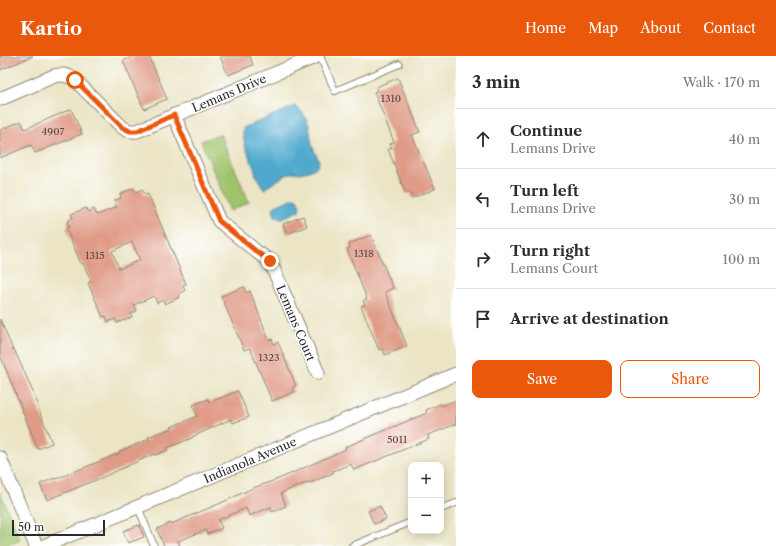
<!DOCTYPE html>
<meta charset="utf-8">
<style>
:root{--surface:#fff;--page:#f7f7f7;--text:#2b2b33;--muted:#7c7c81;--line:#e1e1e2;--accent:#ea580c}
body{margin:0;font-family:"Libre Caslon Text",serif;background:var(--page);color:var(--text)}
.controls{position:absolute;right:12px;bottom:12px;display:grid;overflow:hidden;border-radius:8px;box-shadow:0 2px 10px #0003}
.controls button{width:36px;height:36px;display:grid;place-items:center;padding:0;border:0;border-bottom:1px solid var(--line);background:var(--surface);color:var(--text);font:20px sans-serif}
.scale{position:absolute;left:12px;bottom:10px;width:93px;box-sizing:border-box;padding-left:4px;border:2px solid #2b2b2b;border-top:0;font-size:11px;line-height:14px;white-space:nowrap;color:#2b2b2b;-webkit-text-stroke:3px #fff;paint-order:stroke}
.stop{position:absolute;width:12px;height:12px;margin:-9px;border:3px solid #ea580c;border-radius:50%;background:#fff}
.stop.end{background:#ea580c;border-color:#fff;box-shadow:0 1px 4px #0008}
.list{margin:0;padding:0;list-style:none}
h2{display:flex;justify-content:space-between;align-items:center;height:52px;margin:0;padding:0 16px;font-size:17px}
h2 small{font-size:13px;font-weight:400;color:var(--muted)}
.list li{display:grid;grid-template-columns:26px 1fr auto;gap:12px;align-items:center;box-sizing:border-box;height:60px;padding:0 16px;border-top:1px solid var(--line)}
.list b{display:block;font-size:15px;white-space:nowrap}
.list p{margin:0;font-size:13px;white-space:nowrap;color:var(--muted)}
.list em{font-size:13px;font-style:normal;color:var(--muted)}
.actions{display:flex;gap:8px;padding:12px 16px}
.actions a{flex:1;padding:9px 0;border:1px solid var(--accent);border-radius:8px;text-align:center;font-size:14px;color:var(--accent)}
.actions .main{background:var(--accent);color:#fff}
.icon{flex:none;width:22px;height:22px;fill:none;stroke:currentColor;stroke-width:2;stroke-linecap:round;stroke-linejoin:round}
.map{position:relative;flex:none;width:456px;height:490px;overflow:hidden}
header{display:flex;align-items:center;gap:24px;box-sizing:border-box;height:56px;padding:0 20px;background:var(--accent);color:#fff}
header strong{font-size:19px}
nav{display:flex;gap:22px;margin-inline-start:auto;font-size:14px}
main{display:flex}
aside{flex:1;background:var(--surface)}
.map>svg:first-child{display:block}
.green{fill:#a0c26b;stroke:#66764b}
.water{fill:#50a9cd;stroke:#3e6a7c}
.building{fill:#e09b87;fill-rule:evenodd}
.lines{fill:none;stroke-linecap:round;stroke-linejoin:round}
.lane-casing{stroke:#8b8878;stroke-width:8}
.street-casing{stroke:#8b8878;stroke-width:15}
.lane{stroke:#fff;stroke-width:6}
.street{stroke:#fff;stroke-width:13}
.route{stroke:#ea580c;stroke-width:5}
.labels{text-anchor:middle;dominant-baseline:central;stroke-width:3.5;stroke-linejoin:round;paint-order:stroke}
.number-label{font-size:10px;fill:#584742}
.street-label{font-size:12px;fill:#2b2b2b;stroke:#fff}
</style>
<header>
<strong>Kartio</strong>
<nav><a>Home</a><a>Map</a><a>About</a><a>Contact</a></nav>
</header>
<main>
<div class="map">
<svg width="456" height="490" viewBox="0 0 456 490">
<rect width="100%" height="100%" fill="#fff"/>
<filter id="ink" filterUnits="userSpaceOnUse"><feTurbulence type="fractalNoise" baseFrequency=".025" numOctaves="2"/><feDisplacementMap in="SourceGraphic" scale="8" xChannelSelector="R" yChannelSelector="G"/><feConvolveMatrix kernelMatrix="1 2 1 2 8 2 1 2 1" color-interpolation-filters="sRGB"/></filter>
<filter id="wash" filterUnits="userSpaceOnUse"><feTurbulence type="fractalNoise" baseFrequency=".012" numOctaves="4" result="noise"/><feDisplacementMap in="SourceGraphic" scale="16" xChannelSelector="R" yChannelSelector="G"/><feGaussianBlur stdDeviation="0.9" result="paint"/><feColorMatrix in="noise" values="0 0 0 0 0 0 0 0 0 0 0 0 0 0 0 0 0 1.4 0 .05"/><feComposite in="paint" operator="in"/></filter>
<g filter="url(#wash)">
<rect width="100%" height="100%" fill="#ebe5c5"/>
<path class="green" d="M220,78L249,146L230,155L201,85Z
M0,436L20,484L5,490H0Z"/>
<path class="water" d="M295,50L303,57L309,69L312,89L319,105L317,111L309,115L299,117L294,116L284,120L264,133L256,120L254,112L245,90L243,80V72Z
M294,142L297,143L300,150L299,155L280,163L275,160L273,154L275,150Z"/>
<g id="blocks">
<path class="building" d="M0,0H33L0,14Z
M135,0H149L167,43L144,53L123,5Z
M220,0H250L253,9L228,19Z
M398,22L420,76L412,79L435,133L412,142L410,136L406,138L388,93L392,92L390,88L394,86L374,36L377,35L376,31Z
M71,53L82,78L35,97L31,89L0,102V74L21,65L25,73Z
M134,132L136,136L142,133L145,139L148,138L186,228L183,229L185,235L179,238L180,241L165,248L163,244L157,247L154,240L134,249L137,255L131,258L132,261L117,267L115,263L108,266L106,260L103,261L88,227L91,225L83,207L81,208L66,172L69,171L67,165L73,162L71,158L86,152L88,156L94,153L97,159L117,151L114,145L121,142L120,138ZM132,186L140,204L119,213L112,195Z
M303,160L307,170L287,178L283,168Z
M371,179L393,232L385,236L407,290L385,299L383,293L379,294L361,250L365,249L363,245L367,243L347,193L350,192L349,188Z
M244,231L246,237L250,235L269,284L272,283L274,288L278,286L296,330L292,332L294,336L272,345L250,292L244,294L221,240Z
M0,263L13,294L14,293L27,322L38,348L37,349L52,387L38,393L0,299Z
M238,335L249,361L233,367L231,363L192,381V382L167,392L168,394L155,399L154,398L94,425H93L47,444L40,428L55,422L56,423L120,397L119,396L149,383L148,381L172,372L171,371L197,360L193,349L208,343L210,346Z
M456,344V368L428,379L429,383L354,414L351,408L333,415V417L310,427L309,426L281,437L286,450L272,456L271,451L249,460L246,452L218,464L222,472L207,478L206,474L178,485L180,490H164L157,473L170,467L171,468L221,447L253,432L281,422L346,393L345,391L427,357L426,354L440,348L441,350Z
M380,450L386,463L374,468L368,455Z
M139,469L144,481L128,487L123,475Z"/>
</g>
</g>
<g filter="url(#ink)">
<use href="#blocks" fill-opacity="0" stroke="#8b8878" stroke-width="1"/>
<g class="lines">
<defs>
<path id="lane" d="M320,0L335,35L399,8
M138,451L154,490
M441,453L456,447
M352,490L411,466"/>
<path id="street" d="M0,43L54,20C61,18 68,19 74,23L122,71C127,75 131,76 137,75L317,0
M174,59L219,165L257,196L270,205L318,317
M0,402L36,490
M44,490L456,318"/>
</defs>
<use href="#lane" class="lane-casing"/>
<use href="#street" class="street-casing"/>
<use href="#lane" class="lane"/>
<use href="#street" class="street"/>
</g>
</g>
<g class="lines" filter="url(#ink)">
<path class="route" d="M75,24L122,71L130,75H137L174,59L219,165L257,196L270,205"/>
</g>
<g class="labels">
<g class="number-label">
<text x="391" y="42">1310</text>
<text x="53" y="75">4907</text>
<text x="364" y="197">1318</text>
<text x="95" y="199">1315</text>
<text x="269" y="301">1323</text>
<text x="397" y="383">5011</text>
</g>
<g class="street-label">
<text transform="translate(229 37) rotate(-23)">Lemans Drive</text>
<text transform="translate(296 267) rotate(67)">Lemans Court</text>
<text transform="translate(250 404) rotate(-23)">Indianola Avenue</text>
</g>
</g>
</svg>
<div class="controls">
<button>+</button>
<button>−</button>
</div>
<div class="scale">50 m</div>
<div class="stop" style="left:75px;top:24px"></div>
<div class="stop end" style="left:270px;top:205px"></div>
</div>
<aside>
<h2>3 min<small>Walk · 170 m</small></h2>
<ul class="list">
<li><svg class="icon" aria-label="ahead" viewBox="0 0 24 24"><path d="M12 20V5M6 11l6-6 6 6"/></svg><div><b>Continue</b><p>Lemans Drive</p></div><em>40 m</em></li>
<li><svg class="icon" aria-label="left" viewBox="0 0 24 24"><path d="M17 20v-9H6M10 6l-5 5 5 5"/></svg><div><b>Turn left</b><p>Lemans Drive</p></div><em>30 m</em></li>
<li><svg class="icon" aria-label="right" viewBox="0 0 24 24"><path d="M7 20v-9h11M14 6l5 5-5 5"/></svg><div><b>Turn right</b><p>Lemans Court</p></div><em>100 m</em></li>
<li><svg class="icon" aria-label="arrive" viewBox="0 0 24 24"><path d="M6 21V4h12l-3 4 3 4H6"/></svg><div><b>Arrive at destination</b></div></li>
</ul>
<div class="actions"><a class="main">Save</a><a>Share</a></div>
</aside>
</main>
